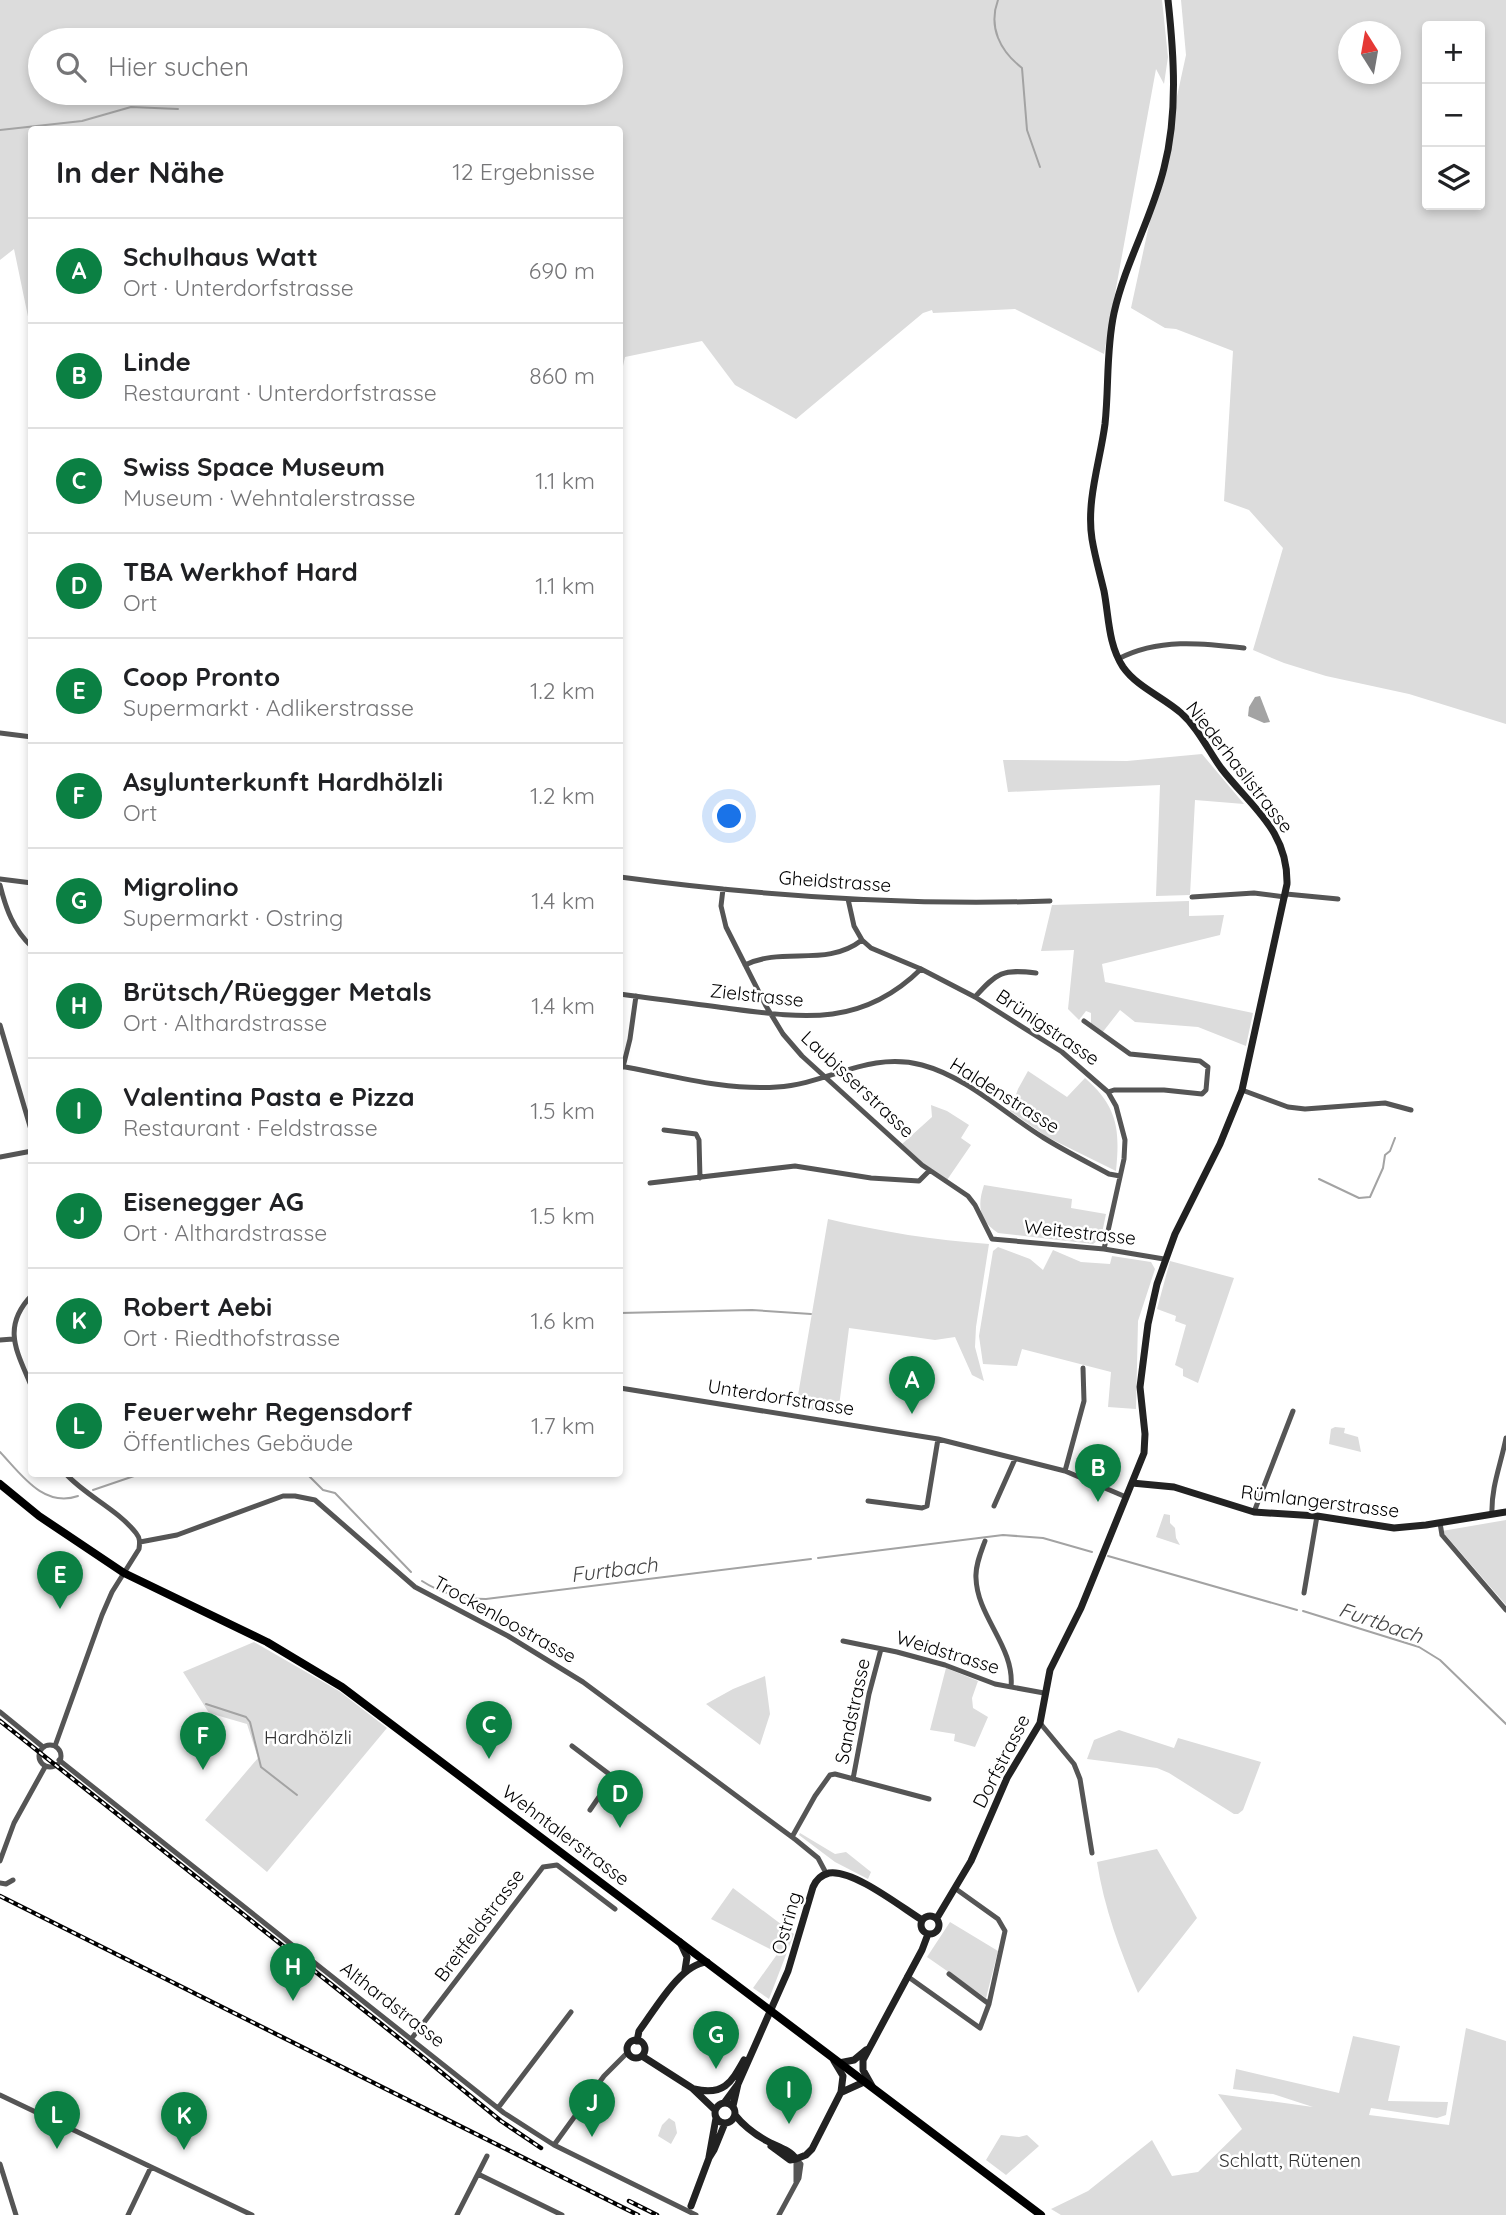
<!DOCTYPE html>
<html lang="de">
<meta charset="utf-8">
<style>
:root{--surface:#fff;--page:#f6f6f6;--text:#202124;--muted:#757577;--line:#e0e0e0;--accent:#0b8043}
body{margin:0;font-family:Quicksand,sans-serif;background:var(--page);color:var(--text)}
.controls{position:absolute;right:21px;top:21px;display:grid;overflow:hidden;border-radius:7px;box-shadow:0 4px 10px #0003}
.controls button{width:63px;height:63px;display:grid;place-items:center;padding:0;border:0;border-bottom:2px solid var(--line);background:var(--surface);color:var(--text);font:35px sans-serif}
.compass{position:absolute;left:1338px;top:21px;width:63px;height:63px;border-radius:50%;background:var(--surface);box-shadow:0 4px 10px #0003;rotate:349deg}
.you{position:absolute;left:730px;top:817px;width:24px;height:24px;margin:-18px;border:5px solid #fff;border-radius:50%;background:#1a73e8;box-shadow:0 0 0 10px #1a73e833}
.badge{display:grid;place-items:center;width:46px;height:46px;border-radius:50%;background:var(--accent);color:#fff;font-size:23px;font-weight:700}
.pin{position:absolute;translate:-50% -58px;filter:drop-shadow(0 2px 4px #0008)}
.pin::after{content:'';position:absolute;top:37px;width:24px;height:21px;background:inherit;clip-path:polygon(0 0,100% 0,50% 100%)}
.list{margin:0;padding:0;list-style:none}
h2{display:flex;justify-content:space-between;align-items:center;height:91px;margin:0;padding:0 28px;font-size:30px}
h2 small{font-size:23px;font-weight:400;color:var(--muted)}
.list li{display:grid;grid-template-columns:46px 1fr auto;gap:21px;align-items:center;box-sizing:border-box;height:105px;padding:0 28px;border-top:2px solid var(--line)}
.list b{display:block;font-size:26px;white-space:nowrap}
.list p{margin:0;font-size:23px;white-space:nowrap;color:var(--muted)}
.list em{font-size:23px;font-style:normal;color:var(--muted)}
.icon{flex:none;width:38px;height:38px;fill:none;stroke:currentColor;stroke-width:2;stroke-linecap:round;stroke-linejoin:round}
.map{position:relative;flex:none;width:1506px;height:2215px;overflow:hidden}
.search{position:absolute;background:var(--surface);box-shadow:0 4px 10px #0003;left:28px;top:28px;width:595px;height:77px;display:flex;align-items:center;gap:18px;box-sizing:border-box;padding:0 24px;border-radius:38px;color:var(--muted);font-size:26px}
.panel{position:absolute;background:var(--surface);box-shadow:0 4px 10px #0003;left:28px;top:126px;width:595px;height:1351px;border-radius:7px}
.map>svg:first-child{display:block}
.green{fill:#dcdcdc;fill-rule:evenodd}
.water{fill:#a3a3a3}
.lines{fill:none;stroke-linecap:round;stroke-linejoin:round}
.stream{stroke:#a3a3a3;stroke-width:2}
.street{stroke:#555;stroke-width:5}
.secondary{stroke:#222;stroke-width:7}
.primary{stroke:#000;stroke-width:8}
.rail-casing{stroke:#000;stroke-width:4.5}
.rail{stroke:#fff;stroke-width:2;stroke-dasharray:5;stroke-linecap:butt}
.labels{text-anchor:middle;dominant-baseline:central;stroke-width:5;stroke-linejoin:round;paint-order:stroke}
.street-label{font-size:19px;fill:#000;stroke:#fff}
.park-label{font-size:19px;fill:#333;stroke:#fff}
.water-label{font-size:21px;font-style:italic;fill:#444;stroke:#fff}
</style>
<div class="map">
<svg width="1506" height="2215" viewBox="0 0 1506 2215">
<rect width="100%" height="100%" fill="#fff"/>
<path class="green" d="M0,0H1162L1168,57L1164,84L1156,69L1104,354L1015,309L933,313L932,310L923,313L796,419L735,385L702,341L625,357L623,366H620V130H32L31,331L14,249L0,260ZM40,40H611V93H40Z
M1181,0H1506V724L1409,694L1326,676L1284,663L1253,650L1283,548L1249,510L1224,501L1233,351L1176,329L1165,328L1131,308L1186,55ZM1427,26H1480V205H1427ZM1348,32H1390V74H1348Z
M1202,754L1244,804L1195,800L1190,895L1156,896L1160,785L1008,792L1003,760L1127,761Z
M1189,901V916L1224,915L1220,935L1102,964L1105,982L1253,1013L1246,1046L1198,1027L1135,1022L1120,1010L1102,1033L1091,1026V1013L1086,1011L1079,1020L1068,1009L1074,950L1041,951L1052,905Z
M1028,1071L1067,1097L1085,1078C1118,1107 1120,1130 1116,1171L1047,1137L1010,1111L1018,1089Z
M931,1105L947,1111L969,1125L961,1138L971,1145L947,1180L920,1161L902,1144L932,1117Z
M984,1185L1072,1199L1071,1208L1106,1214L1101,1238L1093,1244L998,1233C979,1220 977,1206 984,1185Z
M828,1219C883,1232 933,1240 989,1244L976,1327L975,1347L984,1381L972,1375L955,1337L935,1340L849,1328L838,1414L796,1407Z
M998,1247L1030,1259L1043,1270L1053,1250L1081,1262L1110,1264L1112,1256L1151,1262L1155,1269L1138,1321L1136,1409L1108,1407L1111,1372L1022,1349L1017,1366L983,1364L979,1336L993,1251Z
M1170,1261L1234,1278L1198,1383L1183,1376V1369L1175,1365L1186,1325L1175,1321L1176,1316L1157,1309Z
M1335,1427L1345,1428L1344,1433L1358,1437L1361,1452L1329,1444L1331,1429Z
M1164,1514L1170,1515V1523L1175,1528L1176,1538L1180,1545L1156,1537Z
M1506,1520V1605L1442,1531Z
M254,1642L339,1691L387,1728L267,1872L205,1820L258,1758L247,1724L209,1713L183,1672Z
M946,1668L978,1681L972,1698L973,1708L988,1717L975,1747L954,1741L955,1734L930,1730Z
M765,1676L770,1714L760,1745L706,1704L733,1689Z
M1119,1730L1174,1748L1178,1738L1261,1762L1243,1810L1238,1814H1234L1169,1773L1157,1768L1087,1759L1094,1740Z
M800,1833L835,1854L846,1852L871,1872L868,1879L835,1862L799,1835Z
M1157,1849L1197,1918L1138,1993C1120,1950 1104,1908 1097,1862Z
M733,1888L794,1934L769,1999L753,1988L778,1953L711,1919Z
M950,1922L998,1951L986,1998L927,1957Z
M1466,2028L1506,2041V2215H1061L1051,2209L1088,2191L1152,2140L1172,2176L1198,2172L1242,2129L1218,2094L1313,2107L1273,2094L1233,2089L1236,2069L1339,2093L1353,2036L1400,2046L1388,2101L1448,2102L1446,2115L1437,2118L1371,2108L1369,2115L1449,2125Z
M669,2118L675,2122L677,2133L671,2144L658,2136L662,2125Z
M1001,2135L1019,2137L1027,2135L1039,2146L1006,2175L986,2160Z"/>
<path class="water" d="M1260,696L1270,722L1264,723L1248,716L1249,707L1255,697Z"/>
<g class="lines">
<path class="stream" d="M998,0C988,27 1000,51 1022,68L1027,130L1040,167
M0,130L82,121L131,107L178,109
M1319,1179L1359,1198L1370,1197L1383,1168L1385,1155L1390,1151L1395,1138
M620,1313L752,1310L811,1314
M0,1452C21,1474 43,1508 78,1496
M307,1474L323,1490L335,1493L411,1572
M93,1490L140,1474
M1108,1556L1297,1610
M818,1558L1003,1535L1043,1538L1092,1552
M422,1581C442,1594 462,1599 486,1599L811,1559
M1303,1611L1419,1647L1440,1660L1506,1724
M206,1704L246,1717L250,1722L261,1767L297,1795"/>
<path class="street" d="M1118,659C1158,638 1202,643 1244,648
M0,733L32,737
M620,877C762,896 906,906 1050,901
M0,879L32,883
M0,885C6,909 13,929 32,947
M723,889L721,906L726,927L766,1006L783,1034L802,1056L922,1165L968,1196L975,1205L992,1239L1104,1249L1164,1259
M1286,894L1338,899
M1192,897L1254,893L1285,897
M848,899L854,926L862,940L871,948L921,969L975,997L1062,1052L1108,1092L1116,1106L1125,1140L1124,1159L1104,1249
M745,965C783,946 826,968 862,940
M620,994C655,999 690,1003 726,1008C802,1018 861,1028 921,969
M975,997C997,972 1003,969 1036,973
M1084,1021L1130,1054L1200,1061L1208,1067L1206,1090L1202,1094L1164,1090H1114L1108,1092
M0,1025L32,1133
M620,1066C670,1075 725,1091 777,1087C828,1084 868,1051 922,1065C967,1077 1005,1114 1044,1138C1065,1151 1087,1162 1109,1174L1120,1176
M623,1067L630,1039L636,996
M1242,1090L1288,1107L1305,1109L1385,1103L1411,1110
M664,1130L696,1134L699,1140L700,1178
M0,1157L32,1151
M650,1183L795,1166L871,1178L919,1181L929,1171
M32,1295C0,1328 18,1353 32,1388
M0,1340L13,1339
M620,1388L938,1439L1065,1471L1126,1497
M1065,1471L1084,1401L1083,1368
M868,1501L922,1508L927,1506L938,1439
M994,1506L1015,1459
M1254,1512L1293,1411
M1492,1514C1491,1487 1501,1464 1506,1438
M1440,1523L1442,1535L1506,1610
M985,1541C981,1552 975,1566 976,1578C977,1617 1015,1647 1011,1687
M140,1542L177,1535L283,1496H295L315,1500L415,1587L508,1636L583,1682L796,1840L818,1858L826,1873
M1304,1593L1317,1516
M843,1641L897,1652L945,1665L995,1684L1044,1693
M0,1712L43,1747
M1040,1723L1074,1764L1080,1779L1092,1853
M39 1756a11 11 0 1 1 22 0a11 11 0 1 1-22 0Z
M55,1746L102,1615L112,1592L139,1549C140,1542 140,1538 136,1533C117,1509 86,1496 66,1474
M572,1746L609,1774L610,1781L590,1810
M59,1760L504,2113L554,2145L696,2215
M853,1779L869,1694L881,1649
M792,1837L815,1796L830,1775L835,1774L929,1799
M0,1861L14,1823L45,1767
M0,1883L6,1884L13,1880
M949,1974L989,2004L1005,1931L998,1919L956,1889
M907,1976L980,2028L989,2004
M412,2038L543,1867L557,1865L615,1909
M0,2095L252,2215
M498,2108L571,2012
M554,2145L604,2076L627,2053
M0,2164L16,2215
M478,2174L562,2215
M796,2182V2159
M128,2215L151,2167
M457,2215L487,2156
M779,2215L799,2178L801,2164L796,2159"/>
<path class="secondary" d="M1132,1483L1174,1487L1254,1512L1317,1516L1394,1528L1426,1525L1506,1512
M921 1925a9 9 0 1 1 18 0a9 9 0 1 1-18 0Z
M937,1918L971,1861L1007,1778L1040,1723L1050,1670L1081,1608L1144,1453L1145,1434L1140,1387L1148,1324L1157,1284L1175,1234L1220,1144L1242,1090L1287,884C1288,830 1251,807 1221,768C1208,750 1198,728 1181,713C1163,697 1137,687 1123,667C1108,644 1109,617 1104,591C1100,574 1095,557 1092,539C1086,501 1100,462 1105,424C1109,387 1106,350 1114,313C1125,263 1152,218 1164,168C1178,114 1174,55 1168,0
M680,1942L687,1957L685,1970
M627 2049a9 9 0 1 1 18 0a9 9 0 1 1-18 0Z
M637,2041L639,2031C655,2010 680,1964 707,1962
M642,2056L692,2088L715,2110
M839,2063L854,2060L866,2050
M872,2086L863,2070V2060L922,1950L928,1934
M694,2089C724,2096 731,2083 744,2060
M842,2092L864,2082
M715 2113a10 10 0 1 1 20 0a10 10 0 1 1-20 0Z
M724,2103L738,2084L788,1971L813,1887C816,1880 821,1875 829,1873C853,1869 901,1907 922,1920
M733,2106L738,2084
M735,2115C743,2125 756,2135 767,2141C776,2146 791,2150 796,2159
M771,2146L790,2160L796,2159
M709,2157L716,2118
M796,2159L806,2155L812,2149L841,2092L843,2076L834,2061
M691,2206L709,2158L714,2150L725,2123"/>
<path class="primary" d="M0,1484L39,1516L124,1573L267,1642L342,1687L1041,2215"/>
<defs>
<path id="rail" d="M0,1721L419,2054L501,2121L541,2148
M0,1896L638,2215
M629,2201L657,2215"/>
</defs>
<use href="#rail" class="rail-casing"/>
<use href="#rail" class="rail"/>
</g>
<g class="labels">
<g class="street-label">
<text transform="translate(1240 767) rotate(52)">Niederhaslistrasse</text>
<text transform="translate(835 881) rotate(4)">Gheidstrasse</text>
<text transform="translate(757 995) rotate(6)">Zielstrasse</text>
<text transform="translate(1048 1027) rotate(34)">Brünigstrasse</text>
<text transform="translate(858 1084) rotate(43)">Laubisserstrasse</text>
<text transform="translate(1005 1095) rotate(32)">Haldenstrasse</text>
<text transform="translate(1080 1232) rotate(6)">Weitestrasse</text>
<text transform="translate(781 1397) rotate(9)">Unterdorfstrasse</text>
<text transform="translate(1320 1501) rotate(7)">Rümlangerstrasse</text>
<text transform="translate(505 1619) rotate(29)">Trockenloostrasse</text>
<text transform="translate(948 1652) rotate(17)">Weidstrasse</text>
<text transform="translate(852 1711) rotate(-78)">Sandstrasse</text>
<text transform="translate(1001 1761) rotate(-63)">Dorfstrasse</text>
<text transform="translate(566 1835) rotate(37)">Wehntalerstrasse</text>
<text transform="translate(786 1923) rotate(-74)">Ostring</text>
<text transform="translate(479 1925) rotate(-53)">Breitfeldstrasse</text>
<text transform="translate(393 2004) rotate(38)">Althardstrasse</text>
</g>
<g class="park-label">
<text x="308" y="1737">Hardhölzli</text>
<text x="1290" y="2160">Schlatt, Rütenen</text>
</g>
<g class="water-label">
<text transform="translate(614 1569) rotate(-7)">Furtbach</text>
<text transform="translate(1381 1622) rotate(19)">Furtbach</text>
</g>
</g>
</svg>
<div class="controls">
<button>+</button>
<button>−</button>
<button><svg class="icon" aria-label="layers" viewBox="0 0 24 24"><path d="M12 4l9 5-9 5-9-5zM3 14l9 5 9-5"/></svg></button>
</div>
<svg class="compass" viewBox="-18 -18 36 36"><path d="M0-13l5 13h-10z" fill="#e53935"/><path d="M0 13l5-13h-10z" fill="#757577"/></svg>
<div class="you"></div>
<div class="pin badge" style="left:912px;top:1414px">A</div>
<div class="pin badge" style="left:1098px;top:1502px">B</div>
<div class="pin badge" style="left:489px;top:1759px">C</div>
<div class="pin badge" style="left:620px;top:1828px">D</div>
<div class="pin badge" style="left:60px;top:1609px">E</div>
<div class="pin badge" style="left:203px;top:1770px">F</div>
<div class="pin badge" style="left:716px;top:2069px">G</div>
<div class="pin badge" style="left:293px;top:2001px">H</div>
<div class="pin badge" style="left:789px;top:2124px">I</div>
<div class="pin badge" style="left:592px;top:2137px">J</div>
<div class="pin badge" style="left:184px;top:2150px">K</div>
<div class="pin badge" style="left:57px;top:2149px">L</div>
<div class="search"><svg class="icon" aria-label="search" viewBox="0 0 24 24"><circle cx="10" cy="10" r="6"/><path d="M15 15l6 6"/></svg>Hier suchen</div>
<section class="panel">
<h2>In der Nähe<small>12 Ergebnisse</small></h2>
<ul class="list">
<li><span class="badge">A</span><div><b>Schulhaus Watt</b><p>Ort · Unterdorfstrasse</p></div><em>690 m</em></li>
<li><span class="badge">B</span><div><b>Linde</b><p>Restaurant · Unterdorfstrasse</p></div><em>860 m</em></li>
<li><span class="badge">C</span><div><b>Swiss Space Museum</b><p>Museum · Wehntalerstrasse</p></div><em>1.1 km</em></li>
<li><span class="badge">D</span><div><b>TBA Werkhof Hard</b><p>Ort</p></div><em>1.1 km</em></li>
<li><span class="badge">E</span><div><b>Coop Pronto</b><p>Supermarkt · Adlikerstrasse</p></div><em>1.2 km</em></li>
<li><span class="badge">F</span><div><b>Asylunterkunft Hardhölzli</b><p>Ort</p></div><em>1.2 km</em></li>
<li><span class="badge">G</span><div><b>Migrolino</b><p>Supermarkt · Ostring</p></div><em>1.4 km</em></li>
<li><span class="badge">H</span><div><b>Brütsch/Rüegger Metals</b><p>Ort · Althardstrasse</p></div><em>1.4 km</em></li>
<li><span class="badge">I</span><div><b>Valentina Pasta e Pizza</b><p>Restaurant · Feldstrasse</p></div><em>1.5 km</em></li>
<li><span class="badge">J</span><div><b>Eisenegger AG</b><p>Ort · Althardstrasse</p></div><em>1.5 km</em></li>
<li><span class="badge">K</span><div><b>Robert Aebi</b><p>Ort · Riedthofstrasse</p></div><em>1.6 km</em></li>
<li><span class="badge">L</span><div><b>Feuerwehr Regensdorf</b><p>Öffentliches Gebäude</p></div><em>1.7 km</em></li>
</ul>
</section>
</div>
